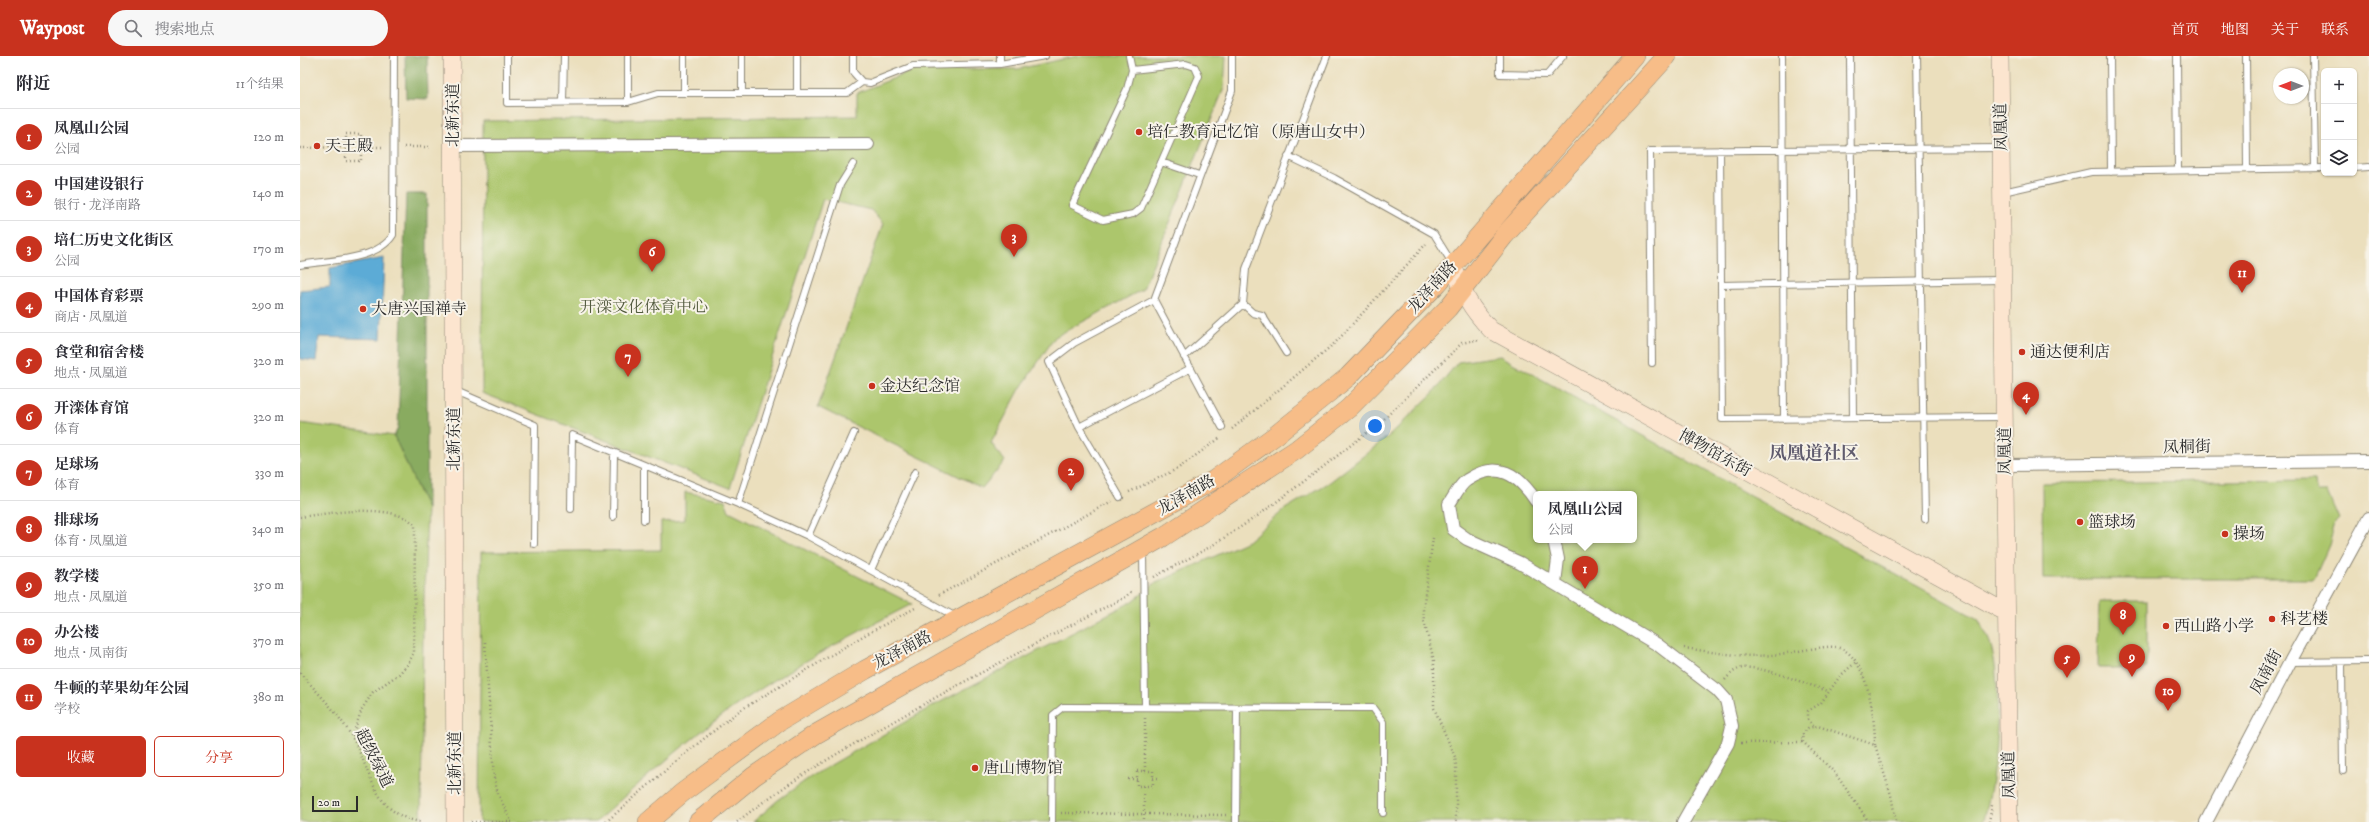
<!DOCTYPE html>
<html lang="zh">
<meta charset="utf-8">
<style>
:root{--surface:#fff;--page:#f7f7f7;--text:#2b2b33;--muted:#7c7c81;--line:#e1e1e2;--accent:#c8321e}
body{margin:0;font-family:"IM FELL DW Pica","Noto Serif SC",serif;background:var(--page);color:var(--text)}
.controls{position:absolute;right:12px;top:12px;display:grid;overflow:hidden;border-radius:6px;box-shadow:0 1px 3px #0004}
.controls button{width:36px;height:36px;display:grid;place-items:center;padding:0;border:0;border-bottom:1px solid var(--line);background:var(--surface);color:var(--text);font:20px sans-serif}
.compass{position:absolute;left:1973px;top:12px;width:36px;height:36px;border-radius:50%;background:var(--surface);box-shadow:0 1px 3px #0004;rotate:270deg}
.scale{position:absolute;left:12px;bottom:10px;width:46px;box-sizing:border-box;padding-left:4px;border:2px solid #2b2b2b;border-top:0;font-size:11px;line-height:14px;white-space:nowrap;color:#2b2b2b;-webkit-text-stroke:3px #f7f3e8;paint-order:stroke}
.you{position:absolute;left:1075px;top:370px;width:14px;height:14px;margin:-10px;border:3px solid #fff;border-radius:50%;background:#1a73e8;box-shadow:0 0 0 6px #1a73e833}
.badge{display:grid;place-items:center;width:26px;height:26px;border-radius:50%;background:var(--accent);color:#fff;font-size:13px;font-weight:700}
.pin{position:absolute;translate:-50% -33px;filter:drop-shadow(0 1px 2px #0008)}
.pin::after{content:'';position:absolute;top:21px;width:14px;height:12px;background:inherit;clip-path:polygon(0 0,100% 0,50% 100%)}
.popup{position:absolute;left:1233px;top:435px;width:104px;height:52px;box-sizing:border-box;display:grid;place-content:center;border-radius:6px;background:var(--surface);filter:drop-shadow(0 1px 3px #0005);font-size:13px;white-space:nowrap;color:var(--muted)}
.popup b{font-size:15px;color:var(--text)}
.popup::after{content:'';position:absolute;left:50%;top:100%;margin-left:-8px;border:8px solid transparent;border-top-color:var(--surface)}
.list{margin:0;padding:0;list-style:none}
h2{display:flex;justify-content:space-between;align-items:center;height:52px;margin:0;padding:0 16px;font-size:17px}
h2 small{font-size:13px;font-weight:400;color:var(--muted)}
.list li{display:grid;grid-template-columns:26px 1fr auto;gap:12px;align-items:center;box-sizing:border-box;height:56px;padding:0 16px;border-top:1px solid var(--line)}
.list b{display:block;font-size:15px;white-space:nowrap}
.list p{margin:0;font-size:13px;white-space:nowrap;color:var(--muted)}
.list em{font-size:13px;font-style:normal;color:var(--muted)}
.actions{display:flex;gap:8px;padding:12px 16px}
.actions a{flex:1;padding:9px 0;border:1px solid var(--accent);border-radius:6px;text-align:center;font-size:14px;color:var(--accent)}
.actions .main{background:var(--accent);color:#fff}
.icon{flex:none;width:22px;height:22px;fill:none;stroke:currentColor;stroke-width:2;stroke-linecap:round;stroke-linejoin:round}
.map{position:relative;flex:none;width:2069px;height:766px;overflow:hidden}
header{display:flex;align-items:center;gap:24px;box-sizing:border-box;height:56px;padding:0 20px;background:var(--accent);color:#fff}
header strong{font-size:19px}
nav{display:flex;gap:22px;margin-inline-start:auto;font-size:14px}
.search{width:280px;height:36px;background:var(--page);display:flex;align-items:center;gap:10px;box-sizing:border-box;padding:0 14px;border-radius:22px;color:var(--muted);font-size:15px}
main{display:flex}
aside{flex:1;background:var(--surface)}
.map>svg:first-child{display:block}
.green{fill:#acc66c;stroke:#6c784c;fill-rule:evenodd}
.forest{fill:#89ab60;stroke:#5a6b46}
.water{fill:#5cabd6;stroke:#446b80}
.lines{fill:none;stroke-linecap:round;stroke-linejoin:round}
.lane-casing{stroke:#8b8574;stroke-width:8}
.street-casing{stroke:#8b8574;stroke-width:14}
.secondary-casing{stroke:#8b8574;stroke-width:18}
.primary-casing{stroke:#8b8574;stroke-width:20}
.path{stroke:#8b8574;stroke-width:2.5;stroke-dasharray:1 3;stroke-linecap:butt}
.lane{stroke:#fff;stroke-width:6}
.street{stroke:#fff;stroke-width:12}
.secondary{stroke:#fce5cf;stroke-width:17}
.primary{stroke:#f7bd88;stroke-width:19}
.poi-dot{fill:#c8321e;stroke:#f7f3e8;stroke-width:1.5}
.labels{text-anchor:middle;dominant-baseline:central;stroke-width:4;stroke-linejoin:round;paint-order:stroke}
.street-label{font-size:16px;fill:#2b2b2b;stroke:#f7f3e8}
.poi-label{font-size:16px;fill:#2b2b2b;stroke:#f7f3e8;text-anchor:start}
.park-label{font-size:16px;fill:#525a3e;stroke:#f7f3e8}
.quarter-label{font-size:18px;font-weight:bold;fill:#605c6e;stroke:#f7f3e8}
</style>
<header>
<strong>Waypost</strong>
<div class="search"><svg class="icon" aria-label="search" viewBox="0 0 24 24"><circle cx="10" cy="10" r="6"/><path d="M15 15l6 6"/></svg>搜索地点</div>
<nav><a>首页</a><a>地图</a><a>关于</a><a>联系</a></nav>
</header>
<main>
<aside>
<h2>附近<small>11个结果</small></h2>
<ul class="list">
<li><span class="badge">1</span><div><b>凤凰山公园</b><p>公园</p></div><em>120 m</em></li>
<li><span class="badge">2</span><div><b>中国建设银行</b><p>银行 · 龙泽南路</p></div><em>140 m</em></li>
<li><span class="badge">3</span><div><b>培仁历史文化街区</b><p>公园</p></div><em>170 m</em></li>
<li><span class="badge">4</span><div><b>中国体育彩票</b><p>商店 · 凤凰道</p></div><em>290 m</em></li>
<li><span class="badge">5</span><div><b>食堂和宿舍楼</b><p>地点 · 凤凰道</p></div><em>320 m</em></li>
<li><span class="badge">6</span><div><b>开滦体育馆</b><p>体育</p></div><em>320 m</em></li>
<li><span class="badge">7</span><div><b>足球场</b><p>体育</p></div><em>330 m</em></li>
<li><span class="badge">8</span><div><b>排球场</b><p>体育 · 凤凰道</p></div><em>340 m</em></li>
<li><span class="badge">9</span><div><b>教学楼</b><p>地点 · 凤凰道</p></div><em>350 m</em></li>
<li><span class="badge">10</span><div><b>办公楼</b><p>地点 · 凤南街</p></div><em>370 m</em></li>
<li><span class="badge">11</span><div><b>牛顿的苹果幼年公园</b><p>学校</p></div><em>380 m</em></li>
</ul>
<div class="actions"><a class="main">收藏</a><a>分享</a></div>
</aside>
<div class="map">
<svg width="2069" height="766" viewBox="0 0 2069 766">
<rect width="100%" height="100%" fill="#f7f3e8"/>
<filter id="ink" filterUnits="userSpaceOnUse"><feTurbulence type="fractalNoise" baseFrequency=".025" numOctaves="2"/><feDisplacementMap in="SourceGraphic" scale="8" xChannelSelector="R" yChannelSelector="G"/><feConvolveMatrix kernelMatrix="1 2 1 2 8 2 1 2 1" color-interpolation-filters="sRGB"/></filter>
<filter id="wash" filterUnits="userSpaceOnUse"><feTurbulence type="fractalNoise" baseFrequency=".012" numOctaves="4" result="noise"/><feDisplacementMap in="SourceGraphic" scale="16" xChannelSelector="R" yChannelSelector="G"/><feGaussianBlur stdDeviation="0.9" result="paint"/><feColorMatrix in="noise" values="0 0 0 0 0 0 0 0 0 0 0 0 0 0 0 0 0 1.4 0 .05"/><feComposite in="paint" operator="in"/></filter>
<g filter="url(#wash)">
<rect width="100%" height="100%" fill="#ebdfbd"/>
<path class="green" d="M777,0H926L924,32L843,233L755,281L720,333L691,387L705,405L682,432L518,351L583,168L571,154L523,143L430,432L182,337L183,65L557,60V37L617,13H718Z
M1200,300L1447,438L1678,563C1683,573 1690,583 1692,594C1703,636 1696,725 1683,766H453L478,744L512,720L629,652L833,545L854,528L948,485L985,453L1030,426L1090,379L1133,337L1158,306ZM1236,438H1334V484H1236Z
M0,367L94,380L127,453L123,574L121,766H0Z
M2015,424L2016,436H2027L2039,463L2035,467L2029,489L2014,523H1743L1742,427Z
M385,436L425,444L429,455L612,548C542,584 470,622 407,671C369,701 332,733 296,766H179L181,496L361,494V466L385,464Z
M1799,545H1847V612H1798Z"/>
<path class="forest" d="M105,0H127L128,43L106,42Z
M106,138H127V453L94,380L98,372Z"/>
<path class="water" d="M84,202L81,283L19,281L16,305L0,303V234L30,231V212Z"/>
</g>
<g filter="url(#ink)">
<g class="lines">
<defs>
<path id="lane" d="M207,0V47L328,46L358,37H547L562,26
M328,0V46
M497,0V37
M553,0V16L562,26L570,27L613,10L700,8L745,0
M829,0L832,14L827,33L772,149L803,164L833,158L841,152L899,20L895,11L886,8L832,14
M1200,0V18L1247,19L1263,0
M1482,0L1484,363
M1550,0L1553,362
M1617,0L1625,463
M1810,0L1811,116
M1877,0L1878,114
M1946,0L1947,112
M2013,0L2015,112
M700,8V0
M384,36V0
M442,37V0
M263,46L264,0
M1420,94L1422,363L1703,361
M988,100L1034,122L1134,178L1152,207
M861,106L899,119
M553,108L540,129L438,448L508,480L656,561
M2054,112L2069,111
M1703,136L1791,116L2024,112
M0,209C28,204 77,205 93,179L94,0
M1421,229L1701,224
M854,244L922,371
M943,248L953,257L962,259L986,297
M884,301L943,248L946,213L1027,0
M1352,307L1350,95L1700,92
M156,335L235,369L234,488
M779,371L891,312
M820,441L779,371L749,306L774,287L854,244L932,35V0
M271,453L272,379L438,448
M313,461L314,397
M344,464V409
M508,480L554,377
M843,496L845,650
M571,514L615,416
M1990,606L2069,605
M2042,606L2043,715
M752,766L753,659L763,651L1073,652L1083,666V757
M936,766L937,652"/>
<path id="street" d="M153,90L568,88
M1705,409L2069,405
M1236,445C1218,418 1198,404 1167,424C1160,428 1154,441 1149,448L1153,473L1167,483L1220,507L1358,589L1417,634L1426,644L1432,670L1428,687L1383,766
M1254,484L1258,503L1255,527
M1906,766L1990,606L2069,462"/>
<path id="secondary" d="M152,0L155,766
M1700,0L1709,766
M1153,209C1164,239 1169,251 1191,274L1707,557"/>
<path id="primary" d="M348,766L382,737L480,665L565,614L914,424L976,379L1048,321L1138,227L1335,0
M398,766L454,720L516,678L863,481L996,394L1049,352L1148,252L1204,180L1367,0"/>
</defs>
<use href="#lane" class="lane-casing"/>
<use href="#street" class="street-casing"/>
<use href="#secondary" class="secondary-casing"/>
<use href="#primary" class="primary-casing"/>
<path class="path" d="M46,78H61V105H46Z
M61,91H85
M104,91H130
M0,92L46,91
M932,373L1036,286L1126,188
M829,436L877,413L920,382
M0,461C29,457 94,446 115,469L114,596L108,608L99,618L73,636L62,653L52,681
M1133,482L1123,553L1124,565L1134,605V652L1155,701L1156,709V766
M854,521L910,491L959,459L1023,411L1083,364L1162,287L1176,284L1180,286
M639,539L812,445
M185,586L194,722L198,738L211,765
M1384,592C1413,596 1443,602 1472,599C1487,598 1524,589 1536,591C1568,597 1575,663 1575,689
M0,617C18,637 39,658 52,681C73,717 72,758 121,766
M1425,624C1430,618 1434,614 1442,612C1462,609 1508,629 1528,635
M1513,670L1508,663V655L1521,647L1540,620L1556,606
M1441,687L1503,686
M837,715H853V730H837Z
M845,715V661
M853,722H861
M828,723H837
M844,730V766
M761,757L926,759
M171,766H214
M306,766L381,701L439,655L563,580L617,551
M437,766C482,730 532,700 582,672C661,626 743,584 825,541L833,534
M1569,766L1535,717L1503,686L1502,679L1508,672L1518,670L1575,689L1591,739L1596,766
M1689,766L1692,749"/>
<use href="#lane" class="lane"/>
<use href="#street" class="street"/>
<use href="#secondary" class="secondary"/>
<use href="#primary" class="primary"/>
</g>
</g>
<g class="poi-dot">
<circle cx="839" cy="76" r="4"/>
<circle cx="17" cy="90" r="4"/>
<circle cx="63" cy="253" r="4"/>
<circle cx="1722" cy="296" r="4"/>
<circle cx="572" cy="330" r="4"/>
<circle cx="1780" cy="466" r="4"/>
<circle cx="1925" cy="478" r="4"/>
<circle cx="1972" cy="563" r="4"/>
<circle cx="1866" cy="570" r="4"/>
<circle cx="675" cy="712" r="4"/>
</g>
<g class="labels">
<g class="street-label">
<text transform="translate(153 59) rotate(-90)">北新东道</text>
<text transform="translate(1701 71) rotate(-91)">凤凰道</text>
<text transform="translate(1132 231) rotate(-48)">龙泽南路</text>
<text transform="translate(154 383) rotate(-90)">北新东道</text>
<text transform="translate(1887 391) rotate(-1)">凤桐街</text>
<text transform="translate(1705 395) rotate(-90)">凤凰道</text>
<text transform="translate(1415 397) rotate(29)">博物馆东街</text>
<text transform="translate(886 439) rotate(-30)">龙泽南路</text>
<text transform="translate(602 594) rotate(-28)">龙泽南路</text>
<text transform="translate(1966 616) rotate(-62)">凤南街</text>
<text transform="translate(74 702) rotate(63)">超级绿道</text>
<text transform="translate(155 707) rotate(-90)">北新东道</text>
<text transform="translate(1709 719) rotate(-91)">凤凰道</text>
</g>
<g class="poi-label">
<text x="847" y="76">培仁教育记忆馆 （原唐山女中）</text>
<text x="25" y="90">天王殿</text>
<text x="71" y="253">大唐兴国禅寺</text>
<text x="1730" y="296">通达便利店</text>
<text x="580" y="330">金达纪念馆</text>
<text x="1788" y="466">篮球场</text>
<text x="1933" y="478">操场</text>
<text x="1980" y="563">科艺楼</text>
<text x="1874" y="570">西山路小学</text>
<text x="683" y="712">唐山博物馆</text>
</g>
<g class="park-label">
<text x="344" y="251">开滦文化体育中心</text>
</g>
<g class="quarter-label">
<text x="1514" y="398">凤凰道社区</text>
</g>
</g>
</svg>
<div class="controls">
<button>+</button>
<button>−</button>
<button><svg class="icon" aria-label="layers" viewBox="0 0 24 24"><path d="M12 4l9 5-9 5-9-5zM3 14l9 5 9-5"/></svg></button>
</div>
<svg class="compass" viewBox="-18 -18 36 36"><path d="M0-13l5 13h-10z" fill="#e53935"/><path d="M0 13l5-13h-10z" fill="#7c7c81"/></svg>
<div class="scale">20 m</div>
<div class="you"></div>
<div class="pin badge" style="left:1285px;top:533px">1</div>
<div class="popup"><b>凤凰山公园</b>公园</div>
<div class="pin badge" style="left:771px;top:435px">2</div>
<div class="pin badge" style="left:714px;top:201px">3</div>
<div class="pin badge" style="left:1726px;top:359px">4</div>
<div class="pin badge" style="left:1767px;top:622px">5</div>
<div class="pin badge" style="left:352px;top:216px">6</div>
<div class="pin badge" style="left:328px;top:321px">7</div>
<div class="pin badge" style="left:1823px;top:579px">8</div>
<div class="pin badge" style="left:1832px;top:621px">9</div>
<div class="pin badge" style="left:1868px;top:655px">10</div>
<div class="pin badge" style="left:1942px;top:237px">11</div>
</div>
</main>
